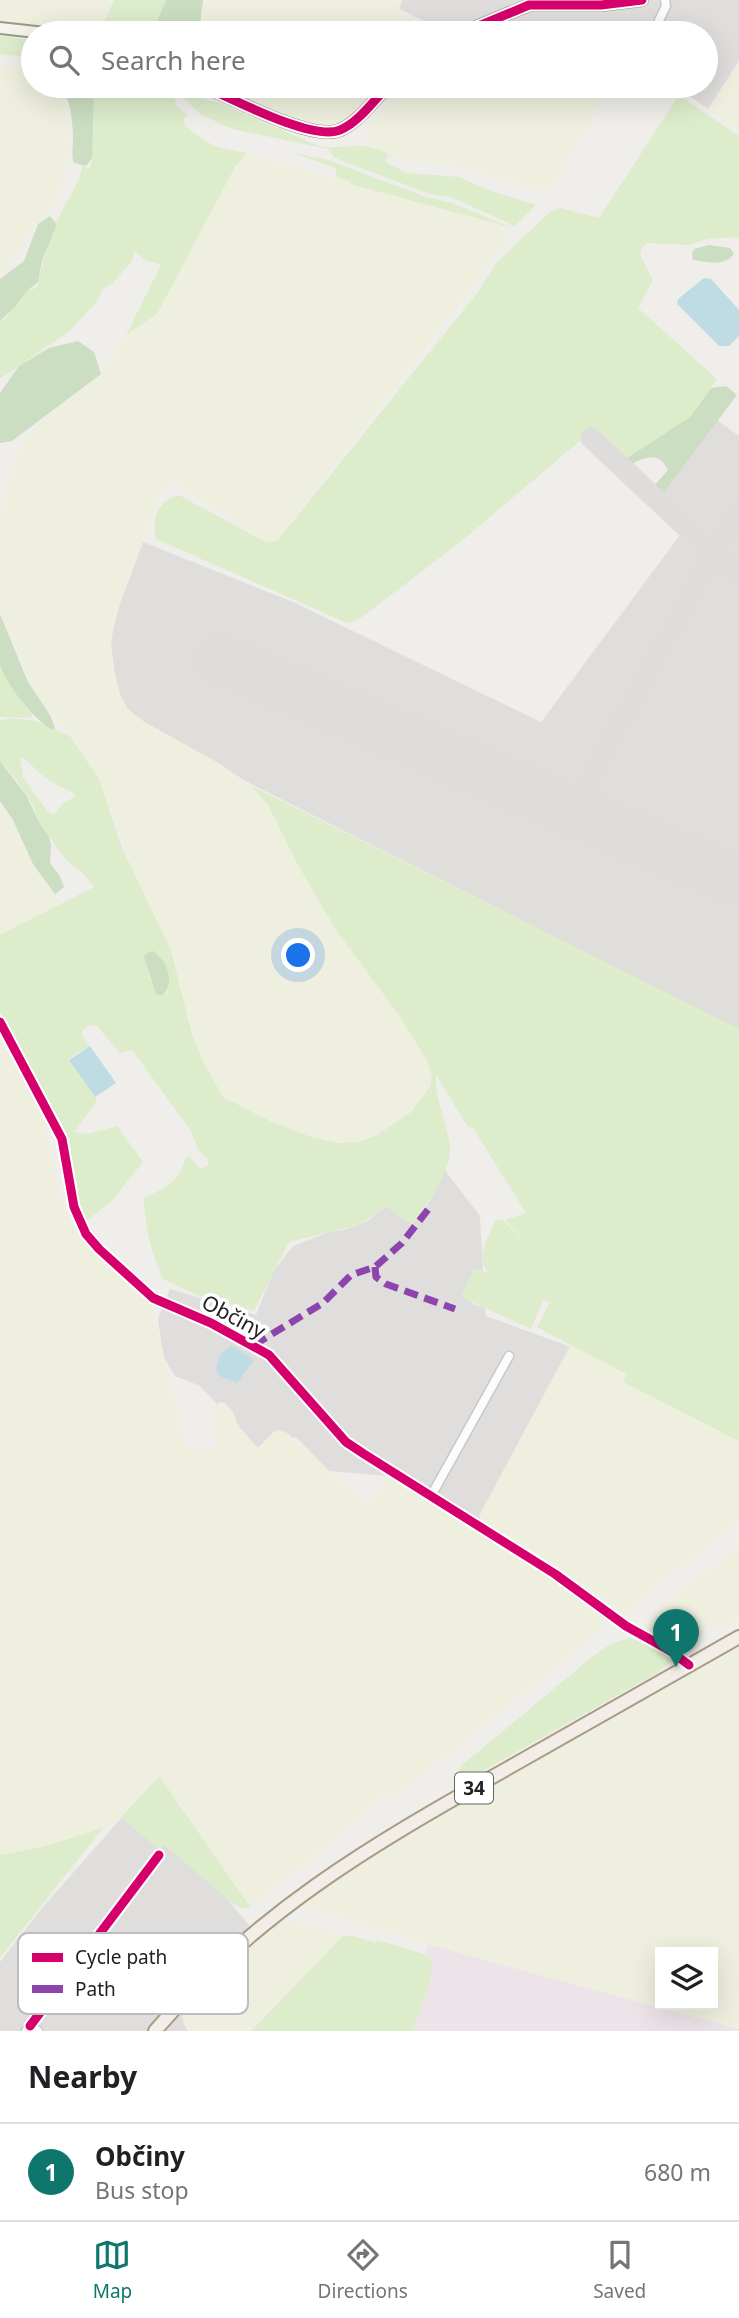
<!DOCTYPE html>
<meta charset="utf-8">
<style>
:root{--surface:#fff;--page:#f2f2f2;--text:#202124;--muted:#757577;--line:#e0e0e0;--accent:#0f766e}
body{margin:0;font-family:"Noto Sans",sans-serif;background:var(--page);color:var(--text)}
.controls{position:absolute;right:21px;bottom:21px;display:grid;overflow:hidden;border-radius:0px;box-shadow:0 7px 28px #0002}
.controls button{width:63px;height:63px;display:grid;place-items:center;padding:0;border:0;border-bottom:2px solid var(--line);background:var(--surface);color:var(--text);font:35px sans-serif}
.you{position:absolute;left:299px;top:956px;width:24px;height:24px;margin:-18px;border:5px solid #fff;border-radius:50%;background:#1a73e8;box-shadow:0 0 0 10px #1a73e833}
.badge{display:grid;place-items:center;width:46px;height:46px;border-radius:50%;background:var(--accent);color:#fff;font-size:23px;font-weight:700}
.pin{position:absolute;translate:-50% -58px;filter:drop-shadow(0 2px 4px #0008)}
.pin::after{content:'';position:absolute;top:37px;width:24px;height:21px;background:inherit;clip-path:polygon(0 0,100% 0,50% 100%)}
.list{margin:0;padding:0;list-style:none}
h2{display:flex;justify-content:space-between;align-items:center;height:91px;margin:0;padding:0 28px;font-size:30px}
h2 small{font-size:23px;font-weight:400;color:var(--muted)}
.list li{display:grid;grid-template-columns:46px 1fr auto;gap:21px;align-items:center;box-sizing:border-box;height:98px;padding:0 28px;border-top:2px solid var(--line)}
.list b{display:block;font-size:26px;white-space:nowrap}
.list p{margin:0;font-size:23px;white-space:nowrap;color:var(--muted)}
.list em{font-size:23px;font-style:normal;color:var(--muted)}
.icon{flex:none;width:38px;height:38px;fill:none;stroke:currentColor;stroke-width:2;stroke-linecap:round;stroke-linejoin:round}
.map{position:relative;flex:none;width:739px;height:2031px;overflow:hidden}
.search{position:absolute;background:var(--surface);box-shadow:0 7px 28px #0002;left:21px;right:21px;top:21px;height:77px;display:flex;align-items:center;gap:18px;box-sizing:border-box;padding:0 24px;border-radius:38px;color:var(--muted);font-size:26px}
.sheet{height:189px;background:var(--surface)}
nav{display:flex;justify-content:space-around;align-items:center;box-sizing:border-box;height:98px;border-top:2px solid var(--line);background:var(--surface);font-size:19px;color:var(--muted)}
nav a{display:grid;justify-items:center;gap:4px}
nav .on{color:var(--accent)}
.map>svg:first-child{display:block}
.residential{fill:#dfdedc}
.industrial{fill:#ede4e9}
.airport{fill:#e0deda}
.farmland{fill:#efefdf;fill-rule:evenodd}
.grass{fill:#ddeccb;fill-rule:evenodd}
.forest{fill:#cbdec1}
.water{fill:#bfdbe3}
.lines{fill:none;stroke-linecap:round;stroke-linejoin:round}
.taxiway{stroke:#dedddc;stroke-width:21}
.runway{stroke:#dedddc;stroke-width:54}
.street-casing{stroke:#c9c8c7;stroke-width:11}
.secondary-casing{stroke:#999a82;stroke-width:14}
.primary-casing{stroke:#a79c86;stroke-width:16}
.street{stroke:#fdfcfc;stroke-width:8}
.secondary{stroke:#f4f4ed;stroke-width:10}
.primary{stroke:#f3ede7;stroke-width:12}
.quiet{stroke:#8e44ad;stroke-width:7;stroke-dasharray:14 7;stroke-linecap:butt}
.cycleway-casing{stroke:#fff;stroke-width:13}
.cycleway{stroke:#d6006c;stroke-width:9}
.labels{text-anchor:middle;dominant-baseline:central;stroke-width:7;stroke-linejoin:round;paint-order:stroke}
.shield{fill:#fff;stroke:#646464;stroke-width:2}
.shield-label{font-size:19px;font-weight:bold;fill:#222}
.street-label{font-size:21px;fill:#222;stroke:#fff}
.key{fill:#fff;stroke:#bdbdbd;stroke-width:2}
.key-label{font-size:19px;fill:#222}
</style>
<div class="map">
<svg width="739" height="2031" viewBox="0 0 739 2031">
<rect width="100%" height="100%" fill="#f0eeeb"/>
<path class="residential" d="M402,0H739V61L708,109L682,91L680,94L663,86H706V33H500L480,20L454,33H448L401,10L399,7Z
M444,1169L480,1216L483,1271L481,1270L472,1304L485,1308L486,1316L571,1347L474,1530L389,1476L329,1471L296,1437L293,1438L287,1433L275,1431L258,1448L239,1427L231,1409L220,1402L218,1405L200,1386L175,1376L163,1356L158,1319L170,1289L256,1315L273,1272L293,1246L327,1233L347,1229L366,1222L386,1206L412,1224L424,1211L433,1196Z
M123,1816V1819L159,1849L163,1845L166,1846L223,1894L260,1938L241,1955L183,2022L188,2031H0V1962L43,1907Z"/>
<path class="industrial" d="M428,1944L739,2029V2031H413L431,1980V1958L425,1955Z"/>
<path class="airport" d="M717,420L739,436V1030L253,785L122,709L110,651L114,620L143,542L293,602L541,722L686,527L663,505L664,492Z"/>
<path class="farmland" d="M0,0H112L96,32L78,33L0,22Z
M205,0H402L399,9L437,33H199Z
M739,63V130L709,110Z
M0,66L26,68L33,71V86H59L65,98L71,145L62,185L53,207L28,233L20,252L0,277Z
M223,86H376L350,117L339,126L331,127L295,118Z
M401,86H587L600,94L604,99L548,192L462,167L404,159L374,147L366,138L367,130L392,95Z
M246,153L497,225L512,234L278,540L274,543L268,542L256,537L170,479L161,493L125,585L113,630L111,644L115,674L120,694L128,709L143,721L220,764L259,791L336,930L399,1015L426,1061L432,1077L430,1087L420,1102L394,1125L358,1142L338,1143L311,1137L272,1121L223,1096L202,1059L192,1034L171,950L133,868L99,779L75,741L37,696L0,611V520L14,459L25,440L46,417L106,370L126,335L157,314L235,167Z
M0,801L13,820L33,864L62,904L0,935Z
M0,1029L16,1056L43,1119L61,1197L74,1228L151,1301L186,1448L192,1450L217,1447L215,1416L216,1406L220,1402L225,1403L233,1413L239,1428L258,1448L275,1431L280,1430L287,1433L368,1507L388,1476L443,1512L519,1556L603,1619L600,1628L587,1641L393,1799L384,1791L360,1817L307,1862L250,1906L158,1774L114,1824L43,1847L0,1855Z
M571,1344L626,1374L623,1382L739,1441V1519L681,1568L668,1575L628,1614L622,1613L579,1580L479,1516Z
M739,1546V1617L727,1624L693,1632L671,1641H664L645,1630V1624L658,1610Z
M739,1647V2029L466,1955L301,1905L330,1883L421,1827L696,1669L700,1670ZM660,1952H713V2005H660Z
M288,1920L335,1931L343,1936L251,2031H188L182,2017L187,2010L241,1955L280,1922Z"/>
<path class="grass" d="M114,0H166L152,33H106L100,30Z
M0,36L33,40V58L0,54Z
M94,86H156C166,89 172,84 180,87C193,92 204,101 219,103L319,146C348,151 358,138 389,154L385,162L407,173L459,177L491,191L536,205L515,226L453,198L430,194L335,158L328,149L232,129L202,115L176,92L175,105L189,116L184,117V124C206,145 217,148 246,153L235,167L157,314L126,335L161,265L145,260L135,251L131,262L113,283L103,289L96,303L68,332L0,379V321L5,319L28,290L37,288C41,265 50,239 59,217C66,200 80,185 82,166L89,169L92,162L91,135Z
M679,95L739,136V237L708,239L687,245L648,243L642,248L640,254L653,280L638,308L717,379L690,417L624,460L594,429L458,544L358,620L347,623L156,539C151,518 159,500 179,495L256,537C264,541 270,545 278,540L478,292L497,262L550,212L560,208L599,218Z
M294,153L328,160L426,197L452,203L513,228L350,184L351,182L337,177L335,168Z
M0,664L24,705L32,714L31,718L0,717Z
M11,718L36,721L70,736L99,779L122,848L171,950L192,1035L203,1061L223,1097L270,1121L311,1137L338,1143L358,1142L377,1135L411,1112L430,1087L432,1077L427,1061L399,1015L336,930L298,865L268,805L252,786L739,1029V1441L623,1382L626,1374L537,1327L550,1302L543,1300L531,1329L463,1298L462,1295L474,1268L490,1274C473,1259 489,1236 496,1220L502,1219L533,1250L505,1220L526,1213L473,1128L468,1127L436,1075C435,1101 447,1122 450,1146C453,1168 426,1209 411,1224L386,1206L359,1225L289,1242L254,1311L197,1295L163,1279C151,1252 145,1228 144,1198C164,1188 180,1182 185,1159L189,1156L200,1169L208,1166V1159L199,1151L191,1131L132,1050L120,1053L96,1025H91L82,1030V1036L89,1046L68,1059L97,1100L75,1132L87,1134L117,1126L143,1162L111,1202L85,1222C75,1202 74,1176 68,1154C58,1120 42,1090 26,1059L20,1054L16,1038L0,1012V935L94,887L82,872L67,861L40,824L32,804L17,780L0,761V721ZM20,757C31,762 34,769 43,776C52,783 63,788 74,793L75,797L64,802L54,815L48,812L23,777ZM159,955C167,969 173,979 166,994L150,980L148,969Z
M630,1638L665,1652L674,1660L655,1674L495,1764C484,1770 470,1782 459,1774L460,1767L473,1756L592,1657L610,1644Z
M159,1776L251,1908H240L227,1899L166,1846L163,1845L159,1849L123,1819V1815Z
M103,1828L0,1958V1855L43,1847Z
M343,1936H354L375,1943L377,1940L421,1953L431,1958V1980L413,2031H251Z"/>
<path class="forest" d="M166,0H203L199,33H152Z
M61,86H94L92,158L86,166L74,163C71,156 73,149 73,141C73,123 71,101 61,86Z
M50,216L57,224L42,261L38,282L28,290L14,308L0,321V279L24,261L38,224Z
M709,245L730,248L734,254C724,267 708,262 693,260L692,253L694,249Z
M78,341L94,352L101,374L12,441L0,443V393L19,366L49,348Z
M726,386L737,395L664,492L654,486L668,470C658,450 645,458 629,465L624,460L690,417L711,388Z
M0,614L28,682L50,715L55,728L53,730C34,721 7,685 0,665C0,653 0,628 0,614Z
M0,761L26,795L40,824L49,837L51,845L50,863L60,876L64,887L55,894L33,864L13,820L0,801Z
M153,951C167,960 177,985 161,996L156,994L144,957L147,953Z"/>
<path class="water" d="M704,278L711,279L739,310V336L729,346H719L677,304L678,299Z
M90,1046L116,1083L95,1097L69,1060Z
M231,1345L254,1360L237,1383L220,1376L216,1369L219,1356Z"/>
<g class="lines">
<path class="taxiway" d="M591,438L739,577
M572,810L739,508"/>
<path class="runway" d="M220,659L739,882"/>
<defs>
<path id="street" d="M653,33L666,6L665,0
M0,1022L62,1139L74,1207L86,1234L99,1249L153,1298L211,1323L269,1355L346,1442L364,1454L555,1574L626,1626L669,1650L689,1665
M431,1496L509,1356
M30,2026L159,1855
M26,2031L30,2026L38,2031"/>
<path id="secondary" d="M0,28L45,33
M462,33L529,5H601L642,0
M203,86C231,98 313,142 340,130C359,122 374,100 388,86"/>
<path id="primary" d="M155,2031C255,1913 370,1846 503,1771C582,1726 660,1682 739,1637"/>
</defs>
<use href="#street" class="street-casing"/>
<use href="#secondary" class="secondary-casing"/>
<use href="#primary" class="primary-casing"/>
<use href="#street" class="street"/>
<use href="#secondary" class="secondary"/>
<use href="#primary" class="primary"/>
<path class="quiet" d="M375,1267L376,1277L386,1284L455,1309
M254,1345L323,1303L351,1275L375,1267L402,1243L430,1207"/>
<defs>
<path id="cycleway" d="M462,33L529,5H601L642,0
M203,86C231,98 313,142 340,130C359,122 374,100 388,86
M0,1022L62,1139L74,1207L86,1234L99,1249L153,1298L211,1323L269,1355L346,1442L364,1454L555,1574L626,1626L669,1650L689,1665
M30,2026L159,1855"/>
</defs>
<use href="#cycleway" class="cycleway-casing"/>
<use href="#cycleway" class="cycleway"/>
</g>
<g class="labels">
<rect class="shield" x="455" y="1772.5" width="38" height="31" rx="5"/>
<g class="shield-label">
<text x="474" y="1788">34</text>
</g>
<g class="street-label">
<text transform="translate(234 1316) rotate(28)">Občiny</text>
</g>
</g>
<rect x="18" y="1933" width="230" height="81" rx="10" class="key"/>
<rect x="32" y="1953" width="31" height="9" fill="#d6006c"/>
<rect x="32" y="1985" width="31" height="8" fill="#8e44ad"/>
<g class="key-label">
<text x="75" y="1964">Cycle path</text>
<text x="75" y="1996">Path</text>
</g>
</svg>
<div class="controls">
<button><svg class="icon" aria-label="layers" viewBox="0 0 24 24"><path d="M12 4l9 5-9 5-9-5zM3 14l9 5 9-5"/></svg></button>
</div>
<div class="you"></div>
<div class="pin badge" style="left:676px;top:1667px">1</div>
<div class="search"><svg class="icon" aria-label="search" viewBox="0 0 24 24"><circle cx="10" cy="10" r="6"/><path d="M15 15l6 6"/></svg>Search here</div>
</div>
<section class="sheet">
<h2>Nearby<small></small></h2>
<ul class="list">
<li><span class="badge">1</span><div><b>Občiny</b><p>Bus stop</p></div><em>680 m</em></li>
</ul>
</section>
<nav>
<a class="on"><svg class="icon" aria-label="map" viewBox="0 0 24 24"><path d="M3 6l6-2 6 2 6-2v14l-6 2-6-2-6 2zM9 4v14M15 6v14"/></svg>Map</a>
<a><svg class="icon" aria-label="directions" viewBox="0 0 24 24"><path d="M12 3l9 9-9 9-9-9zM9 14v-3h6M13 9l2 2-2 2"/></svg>Directions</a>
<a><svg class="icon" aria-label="saved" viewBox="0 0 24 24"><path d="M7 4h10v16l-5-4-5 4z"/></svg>Saved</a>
</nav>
